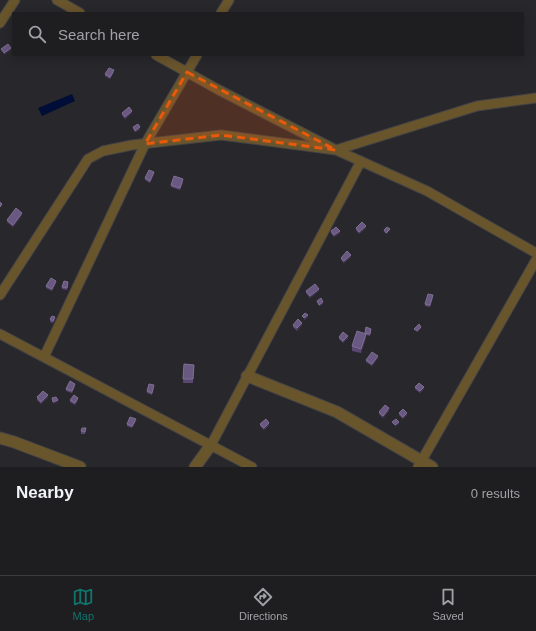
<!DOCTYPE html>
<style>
:root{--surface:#1e1d20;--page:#262629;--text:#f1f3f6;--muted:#a1a2a5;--line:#3c3b3e;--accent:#0f766e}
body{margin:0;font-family:Arial,sans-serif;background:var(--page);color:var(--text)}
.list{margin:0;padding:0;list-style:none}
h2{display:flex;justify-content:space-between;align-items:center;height:52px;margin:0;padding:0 16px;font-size:17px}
h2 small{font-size:13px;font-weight:400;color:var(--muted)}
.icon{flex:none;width:22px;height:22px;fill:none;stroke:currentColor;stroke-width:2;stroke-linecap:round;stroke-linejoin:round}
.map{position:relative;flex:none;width:536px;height:467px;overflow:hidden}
.search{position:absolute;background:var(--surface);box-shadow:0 2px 10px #0003;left:12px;right:12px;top:12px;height:44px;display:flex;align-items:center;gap:10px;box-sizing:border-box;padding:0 14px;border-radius:0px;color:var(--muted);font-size:15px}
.sheet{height:108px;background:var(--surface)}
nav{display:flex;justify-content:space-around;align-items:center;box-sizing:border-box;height:56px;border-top:1px solid var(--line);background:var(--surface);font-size:11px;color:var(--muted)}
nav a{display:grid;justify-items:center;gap:2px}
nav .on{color:var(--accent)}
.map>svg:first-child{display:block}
.water{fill:#000e37}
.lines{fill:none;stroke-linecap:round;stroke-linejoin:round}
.minor-casing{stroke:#444347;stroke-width:11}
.tertiary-casing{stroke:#444347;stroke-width:13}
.minor{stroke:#69552c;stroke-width:9}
.tertiary{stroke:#69552c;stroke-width:11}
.wall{fill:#594673}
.shaded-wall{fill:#3f3251}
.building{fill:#695881;stroke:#7e6f92}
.marked{fill:#e8590c;fill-opacity:0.2;stroke:#e8590c;stroke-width:3;stroke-dasharray:8 5;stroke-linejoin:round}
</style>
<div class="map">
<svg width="536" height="467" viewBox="0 0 536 467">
<rect width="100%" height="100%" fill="#28272b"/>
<path class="water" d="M72,94L75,101L42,116L38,108Z"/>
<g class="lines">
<defs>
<path id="minor" d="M57,0L80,13
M221,13L229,0
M0,23L15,0
M156,55L219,90L336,150L477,106L536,98
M0,295L88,159L103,151L132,145L221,135L336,150L427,191L536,253
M0,334L252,467
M44,357L145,144L197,55
M211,445L361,161
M418,467L536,260"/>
<path id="tertiary" d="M247,376L337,412L432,467
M0,438L14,442L80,467
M195,467L211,445"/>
</defs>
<use href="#minor" class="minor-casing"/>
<use href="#tertiary" class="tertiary-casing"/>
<use href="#minor" class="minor"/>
<use href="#tertiary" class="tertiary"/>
</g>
<path class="wall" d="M114,72L110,79L105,76V74Z
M122,113H132L125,119L122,115Z
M154,174L150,183L145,180V178Z
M183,182L180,190L171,187V185Z
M22,215L13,227L7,222V220Z
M356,228H366L359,234L356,230Z
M331,231L340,233L334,237L331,233Z
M351,257L344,263L341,260V258Z
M56,283L52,291L46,288V286Z
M68,284L67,290L62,289V287Z
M306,291H319L310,298L306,293Z
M433,297L430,307L425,306V304Z
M50,319H55L53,323L50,322Z
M293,325H302L297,331L293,327Z
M366,327L371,331L370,336L366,335V338L361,353L352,351V346L365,334Z
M339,337L348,338L343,343L339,339Z
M378,358L372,366L366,362V360Z
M184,364L194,365L193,383H183Z
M75,386L72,393L66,391V389Z
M154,387L152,395L147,393V391Z
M415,387L424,389L420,393L415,389Z
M37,397H48L41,404L37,400Z
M70,400H78L75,405L70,402Z
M389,411L383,418L379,414V412Z
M399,413L407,415L403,419L399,415Z
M136,421L132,428L127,426V424Z
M260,424L269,425L264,430L260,426Z
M86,428L85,434H81V431Z"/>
<path class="shaded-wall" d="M11,48V50L4,55V53Z
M132,111V113L125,119V117Z
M140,127V130L135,133V131Z
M154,172V174L150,183V181Z
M22,213V215L13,227V225Z
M366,226V228L359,234V232Z
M390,229V231L386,235V233Z
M340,231V233L334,237V235Z
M351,255V257L344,263V261Z
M56,281V283L52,291V289Z
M319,289V291L310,298V296Z
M323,302V304L319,307V305Z
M308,315V317L304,321V318Z
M302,323V325L297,331V328Z
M421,327V329L417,333V331Z
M366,334V338L361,353V349Z
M348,336V338L343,343V341Z
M378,356V358L372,366V364Z
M424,387V389L420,393V391Z
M48,395V397L41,404V402Z
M78,398V400L75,405V403Z
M58,400V402L53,404V402Z
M389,408V411L383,418V416Z
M407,413V415L403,419V417Z
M399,422V424L395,427V425Z
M269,423V425L264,430V428Z"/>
<path class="building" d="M8,44L11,48L4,53L1,49Z
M109,68L114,70L110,77L105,74Z
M129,107L132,111L125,117L122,113Z
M138,124L140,127L135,131L133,127Z
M149,170L154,172L150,181L145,178Z
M174,176L183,179L180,188L171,185Z
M0,202L2,204L0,207Z
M16,208L22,213L13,225L7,220Z
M362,222L366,226L359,232L356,228Z
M336,227L340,231L334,235L331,231Z
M387,227L390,229L386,233L384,230Z
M347,251L351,255L344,261L341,258Z
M51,278L56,281L52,289L46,286Z
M64,281L68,282L67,288L62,287Z
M315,284L319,289L310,296L306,291Z
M428,294L433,295L430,305L425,304Z
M321,298L323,302L319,305L317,301Z
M305,313L308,315L304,318L302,316Z
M52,316L55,317L53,321L50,319Z
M298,319L302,323L297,328L293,325Z
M419,324L421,327L417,331L414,329Z
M366,327L371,329L370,334L365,333Z
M357,331L366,334L361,349L352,346Z
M343,332L348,336L343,341L339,337Z
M372,352L378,356L372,364L366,360Z
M184,364L194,365L193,379H183Z
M70,381L75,384L72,391L66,389Z
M419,383L424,387L420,391L415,387Z
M149,384L154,385L152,393L147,391Z
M43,391L48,395L41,402L37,397Z
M74,395L78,398L75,403L70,400Z
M56,397L58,400L53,402L52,398Z
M385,405L389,408L383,416L379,412Z
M403,409L407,413L403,417L399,413Z
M130,417L136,419L132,426L127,424Z
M266,419L269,423L264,428L260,424Z
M396,419L399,422L395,425L392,422Z
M82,428H86L85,432L81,431Z"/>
<path class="marked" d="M187,72L336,150L221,135L145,144Z"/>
</svg>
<div class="search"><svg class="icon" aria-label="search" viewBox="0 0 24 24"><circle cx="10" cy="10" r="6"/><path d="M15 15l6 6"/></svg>Search here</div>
</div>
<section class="sheet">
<h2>Nearby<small>0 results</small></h2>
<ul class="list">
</ul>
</section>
<nav>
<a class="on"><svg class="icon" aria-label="map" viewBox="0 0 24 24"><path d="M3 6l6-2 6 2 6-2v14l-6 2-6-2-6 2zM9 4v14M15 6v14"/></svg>Map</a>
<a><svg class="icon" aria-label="directions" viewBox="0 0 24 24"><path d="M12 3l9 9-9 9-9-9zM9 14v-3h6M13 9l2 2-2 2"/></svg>Directions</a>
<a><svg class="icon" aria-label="saved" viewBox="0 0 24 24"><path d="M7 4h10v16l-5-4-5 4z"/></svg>Saved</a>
</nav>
